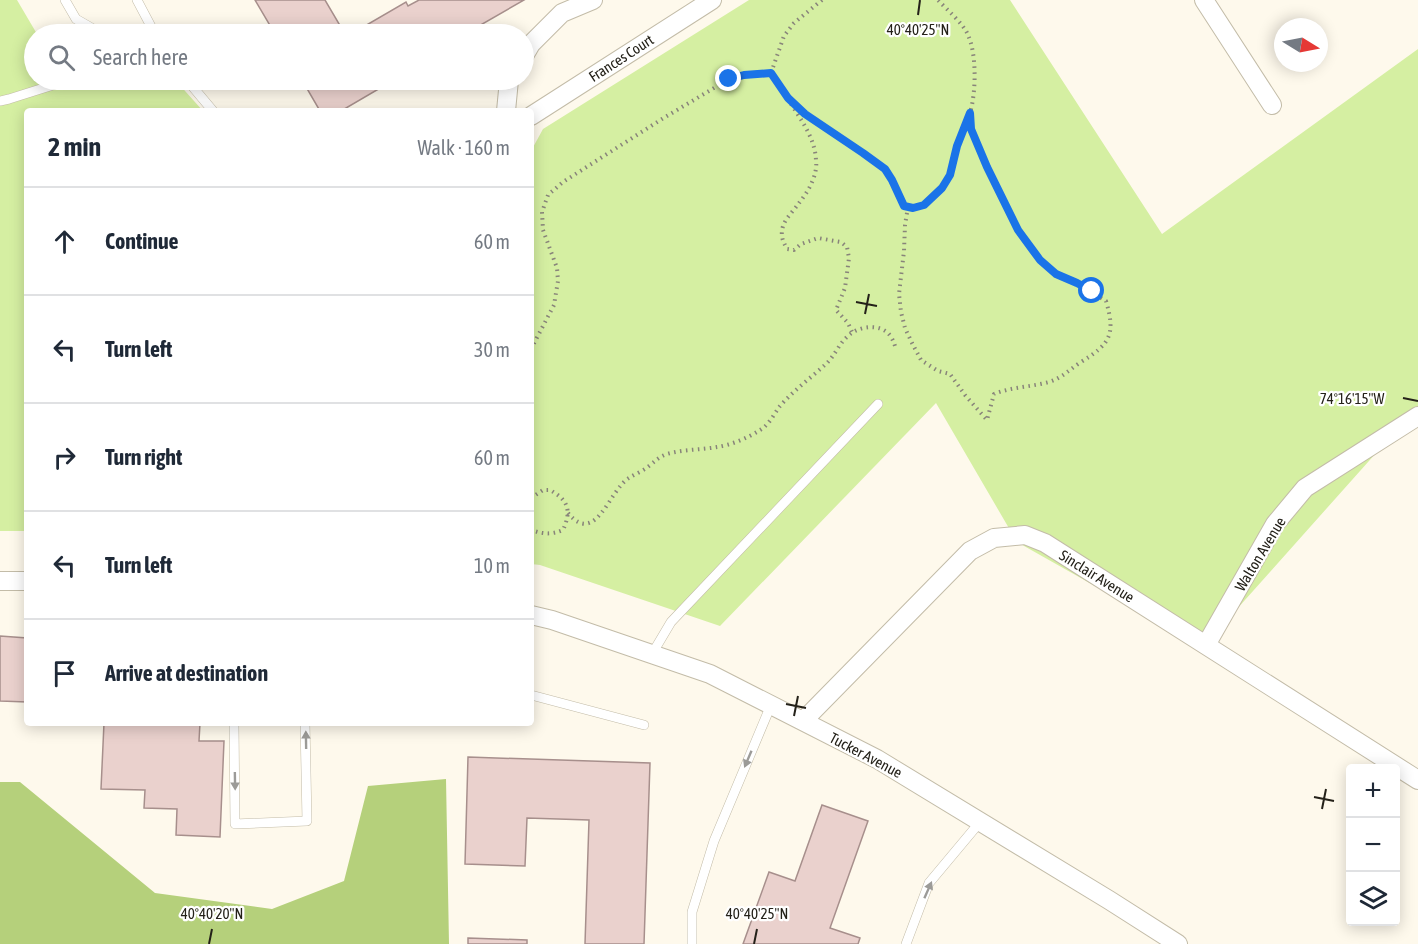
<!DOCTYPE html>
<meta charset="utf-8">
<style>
:root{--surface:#fff;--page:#f2f2f3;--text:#1f2937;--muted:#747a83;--line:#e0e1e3}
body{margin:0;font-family:"Asap Condensed",sans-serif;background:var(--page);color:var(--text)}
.controls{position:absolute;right:18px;bottom:18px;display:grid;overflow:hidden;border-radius:6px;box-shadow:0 3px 15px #0003}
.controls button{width:54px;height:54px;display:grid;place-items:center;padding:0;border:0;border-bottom:2px solid var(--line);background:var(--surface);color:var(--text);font:30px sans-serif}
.compass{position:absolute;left:1274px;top:18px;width:54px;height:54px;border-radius:50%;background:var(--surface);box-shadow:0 3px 15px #0003;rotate:100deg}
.stop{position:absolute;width:18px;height:18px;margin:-14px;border:4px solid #1a73e8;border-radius:50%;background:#fff}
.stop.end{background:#1a73e8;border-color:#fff;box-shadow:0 2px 6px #0008}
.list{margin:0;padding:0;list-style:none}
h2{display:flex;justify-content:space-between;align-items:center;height:78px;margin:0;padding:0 24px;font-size:26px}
h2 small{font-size:20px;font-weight:400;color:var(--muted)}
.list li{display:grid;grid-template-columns:39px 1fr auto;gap:18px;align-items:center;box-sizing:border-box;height:108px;padding:0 24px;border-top:2px solid var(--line)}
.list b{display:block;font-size:22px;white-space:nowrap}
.list em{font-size:20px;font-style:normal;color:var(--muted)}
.icon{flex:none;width:33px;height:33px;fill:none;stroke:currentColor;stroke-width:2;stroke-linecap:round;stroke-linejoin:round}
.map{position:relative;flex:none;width:1418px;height:944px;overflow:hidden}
.search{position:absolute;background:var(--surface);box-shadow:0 3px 15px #0003;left:24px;top:24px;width:510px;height:66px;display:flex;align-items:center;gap:15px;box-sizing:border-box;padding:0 21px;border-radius:33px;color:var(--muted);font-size:22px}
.panel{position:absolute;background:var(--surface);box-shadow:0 3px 15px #0003;left:24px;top:108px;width:510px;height:618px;border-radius:6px}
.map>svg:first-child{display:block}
.green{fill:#d5efa2}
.forest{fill:#b5d07b}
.building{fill:#ead1cd;stroke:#a78f8c;stroke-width:1.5}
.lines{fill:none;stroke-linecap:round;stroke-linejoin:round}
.service-casing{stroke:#c3bca8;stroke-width:10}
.minor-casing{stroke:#c3bca8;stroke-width:20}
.path{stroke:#88847a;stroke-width:4;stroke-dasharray:1.5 4.5;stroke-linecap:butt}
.service{stroke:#fff;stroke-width:9}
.minor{stroke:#fff;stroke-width:18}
.oneway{fill:#9c9b98}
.route{stroke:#1a73e8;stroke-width:8}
.ticks{fill:none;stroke:#242119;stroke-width:2}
.labels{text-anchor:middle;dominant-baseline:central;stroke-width:4.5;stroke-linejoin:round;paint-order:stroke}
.street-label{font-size:15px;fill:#242119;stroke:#fff}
.ticks-label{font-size:15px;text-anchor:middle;fill:#242119;stroke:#fff;stroke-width:4.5;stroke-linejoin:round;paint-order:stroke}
</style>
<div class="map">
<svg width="1418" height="944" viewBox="0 0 1418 944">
<rect width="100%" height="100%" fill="#fef9ec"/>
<path class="green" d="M0,0H17L37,34H34V80H149L177,82L203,111H27V531H0Z
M749,0H1010L1162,234L1418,49V406L1203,647L1017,542L936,403L720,626L540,565L531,564V151L543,129Z"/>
<path class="forest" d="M446,779L449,944H0V782H20L155,893L272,909L344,881L368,786Z"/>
<path class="building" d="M255,0H325L345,34H275Z
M419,0H524L465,34H351L406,2L408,6Z
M302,80H394L341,111H320Z
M0,636L27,638V702L0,701Z
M104,723H200L199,741H224L220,837L176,835L177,809L144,808L145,790L101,789Z
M468,757L650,763L644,944H585L589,820L527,818L525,866L465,864Z
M822,805L868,821L830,928L860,938L858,944H743L769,872L795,881Z
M468,938L527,940V944H468Z"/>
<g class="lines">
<defs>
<path id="service" d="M65,0L76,19L102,34
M137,0L155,34
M131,34L152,28
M187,80L213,111
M0,101L9,99L69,80
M652,654L671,622L878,404
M531,695L644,725
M234,723L235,824L307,821L305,723
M692,944V912L714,841L771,705
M906,944L929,883L980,822"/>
<path id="minor" d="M1204,0L1272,105
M524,56L531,44L562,13L593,0
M506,111L509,80
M531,116L712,0
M0,581H27
M531,615L552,620L710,674L877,759L1109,900L1178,944
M1206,645L1275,524L1305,488L1418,416
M803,721L970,551L994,538L1025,535L1045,543L1418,780"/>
</defs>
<use href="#service" class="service-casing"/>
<use href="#minor" class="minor-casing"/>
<path class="path" d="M822,0L794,23L784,36L771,73L788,98L805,114L863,153L885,169L892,180L904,206C905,206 912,208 913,208C928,208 944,188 950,175C954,165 954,154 957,144C961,133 966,124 970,113C976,93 977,55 968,35C963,23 947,10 938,0
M791,104C802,121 815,139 816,160C818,175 808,192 799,203C793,212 783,220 782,231C781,238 784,243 787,249L794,250L801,244L818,238L841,242L847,247L849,258L845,288L836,310L848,323L852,332
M908,207L905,225L904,251L899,294L901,312L905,328L912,343L921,360L938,371L950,374L965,395L987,420L994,394C1011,387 1031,387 1049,382C1062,378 1070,369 1081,362C1110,344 1116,335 1106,301L1077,283L1056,274L1040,260L1019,230L987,167L971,129L970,113
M531,349L554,305L558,281L557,268L543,230L542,212L548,195L563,182L662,119L729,79L744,76L771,73
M531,498L543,490H550C568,500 572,510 563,530C551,535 543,534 531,530
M568,513C596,547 609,490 629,478C635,474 643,471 649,466C655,461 659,457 667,454C684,449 701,450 717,447C731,445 748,438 760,430C769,425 774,414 780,406C794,390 812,377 827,363C835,355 839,344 847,337C857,326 882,322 891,337C893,340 894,343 895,346"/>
<use href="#service" class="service"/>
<use href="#minor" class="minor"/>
</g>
<defs><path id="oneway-solid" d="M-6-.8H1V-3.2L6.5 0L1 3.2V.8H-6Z" transform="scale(1.5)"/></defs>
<g class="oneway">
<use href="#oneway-solid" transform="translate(306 740) rotate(-91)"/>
<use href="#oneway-solid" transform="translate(748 759) rotate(113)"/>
<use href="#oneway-solid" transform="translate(235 781) rotate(89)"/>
<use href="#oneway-solid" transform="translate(928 890) rotate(-66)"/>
</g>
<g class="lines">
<path class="route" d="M729,79L744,75L771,73L788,98L805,114L863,153L885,169L892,180L904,206L913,208L924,205L942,188L950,175L957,146L970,113L971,129L987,167L1018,230L1040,260L1056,274L1077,283L1092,291"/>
</g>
<path class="ticks" d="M918,15L920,0M856,302L877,306M865,314L869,294M1403,398L1418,401M786,704L806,708M794,716L798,696M1314,797L1334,801M1322,809L1326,789M209,944L212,929M754,944L757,929"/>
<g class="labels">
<g class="street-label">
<text transform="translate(621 58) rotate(-33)">Frances Court</text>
<text transform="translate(1260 554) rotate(-59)">Walton Avenue</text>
<text transform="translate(1097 576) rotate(32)">Sinclair Avenue</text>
<text transform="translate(866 755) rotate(28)">Tucker Avenue</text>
</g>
</g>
<g class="ticks-label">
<text x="918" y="35">40°40'25"N</text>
<text x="1352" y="404">74°16'15"W</text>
<text x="212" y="919">40°40'20"N</text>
<text x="757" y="919">40°40'25"N</text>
</g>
</svg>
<div class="controls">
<button>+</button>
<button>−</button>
<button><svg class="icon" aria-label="layers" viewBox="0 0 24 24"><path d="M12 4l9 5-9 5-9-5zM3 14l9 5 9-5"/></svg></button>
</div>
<svg class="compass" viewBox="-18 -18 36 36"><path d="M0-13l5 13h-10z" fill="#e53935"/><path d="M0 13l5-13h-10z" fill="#747a83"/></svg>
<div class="stop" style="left:1092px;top:291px"></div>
<div class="stop end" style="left:729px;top:79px"></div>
<div class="search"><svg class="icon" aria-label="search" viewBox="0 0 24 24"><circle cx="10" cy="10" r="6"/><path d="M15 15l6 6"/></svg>Search here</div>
<section class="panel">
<h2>2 min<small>Walk · 160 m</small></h2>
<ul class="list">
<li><svg class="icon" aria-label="ahead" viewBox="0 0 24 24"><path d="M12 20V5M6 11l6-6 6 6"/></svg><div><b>Continue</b></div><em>60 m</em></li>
<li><svg class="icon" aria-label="left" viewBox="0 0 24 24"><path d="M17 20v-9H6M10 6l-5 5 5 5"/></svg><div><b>Turn left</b></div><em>30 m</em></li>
<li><svg class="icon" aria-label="right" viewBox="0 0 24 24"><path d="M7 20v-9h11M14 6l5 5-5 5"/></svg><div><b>Turn right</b></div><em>60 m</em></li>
<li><svg class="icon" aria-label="left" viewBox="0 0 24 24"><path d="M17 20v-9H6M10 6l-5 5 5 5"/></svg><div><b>Turn left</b></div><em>10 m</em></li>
<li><svg class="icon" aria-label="arrive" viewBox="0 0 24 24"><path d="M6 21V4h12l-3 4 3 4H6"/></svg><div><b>Arrive at destination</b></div></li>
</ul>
</section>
</div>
